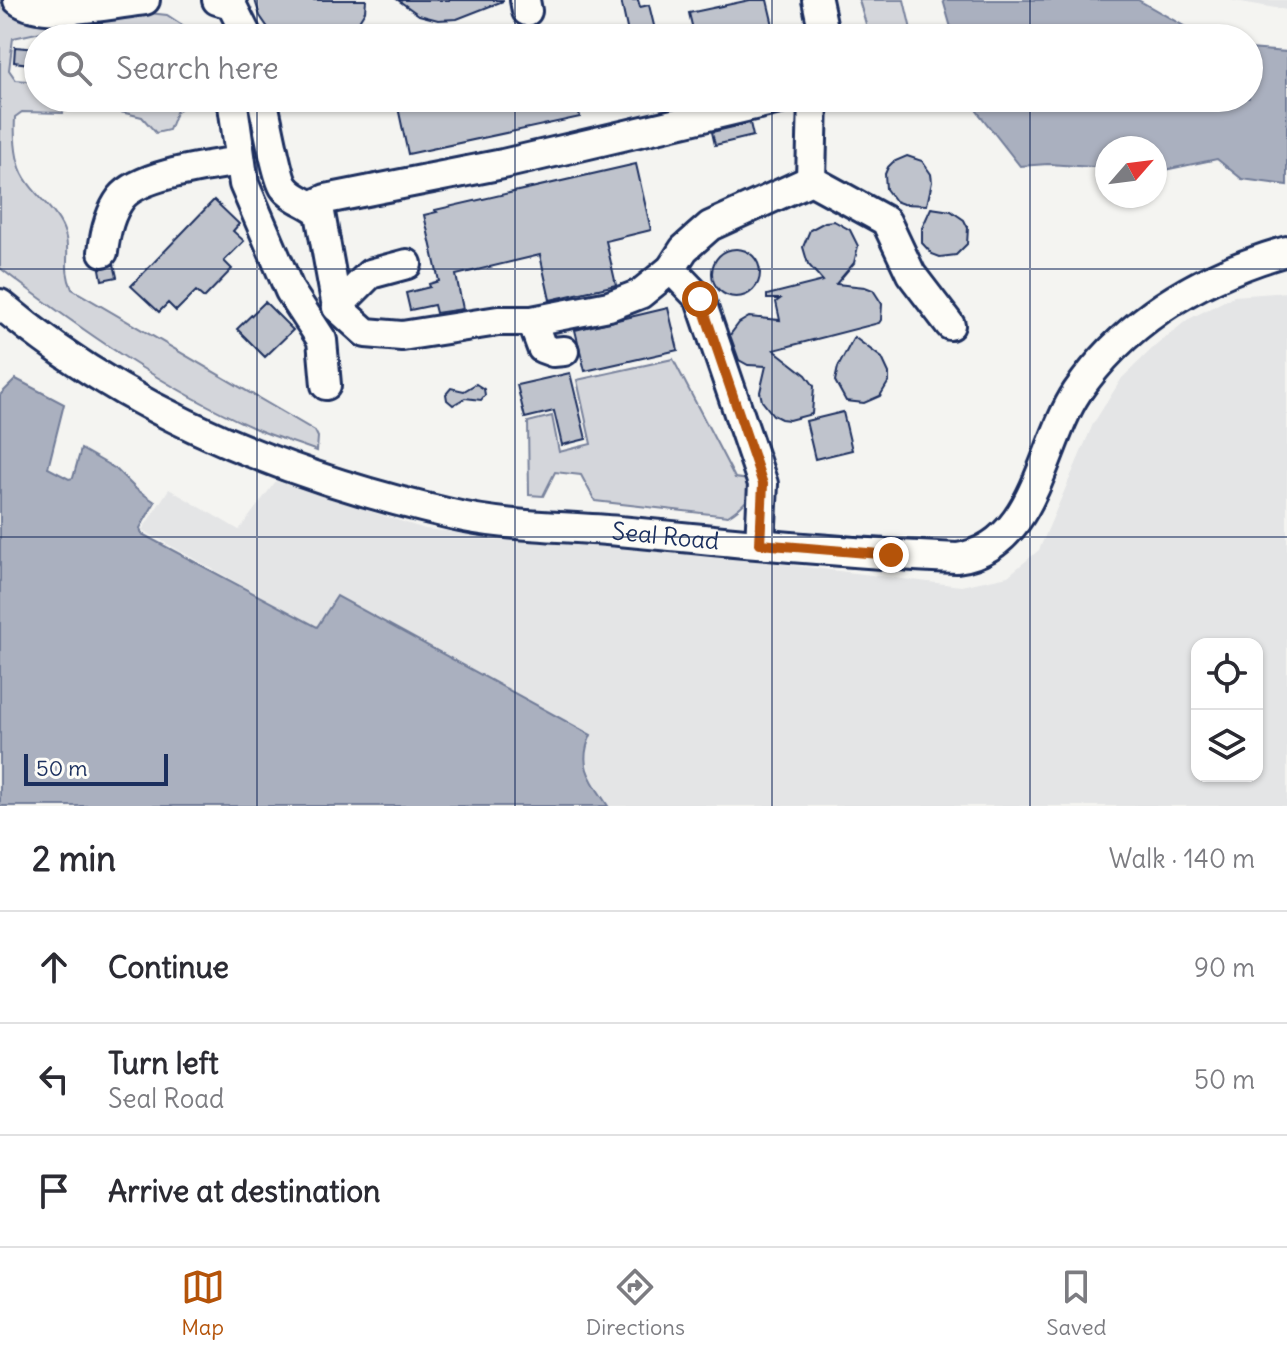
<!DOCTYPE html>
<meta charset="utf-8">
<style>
:root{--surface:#fff;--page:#f2f2f3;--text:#2b2b33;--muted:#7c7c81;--line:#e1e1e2;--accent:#b45309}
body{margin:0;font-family:Delius,sans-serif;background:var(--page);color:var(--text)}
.controls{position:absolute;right:24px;bottom:24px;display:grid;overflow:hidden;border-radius:16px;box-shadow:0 2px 6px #0004}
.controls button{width:72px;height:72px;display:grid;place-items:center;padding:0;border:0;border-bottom:2px solid var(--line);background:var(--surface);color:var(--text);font:40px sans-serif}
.compass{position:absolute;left:1095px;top:136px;width:72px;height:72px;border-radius:50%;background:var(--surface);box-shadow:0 2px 6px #0004;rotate:62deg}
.scale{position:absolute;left:24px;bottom:20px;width:144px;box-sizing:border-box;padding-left:8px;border:4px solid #1b2f5e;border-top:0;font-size:22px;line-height:28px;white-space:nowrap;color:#1b2f5e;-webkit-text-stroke:6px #fdfcf7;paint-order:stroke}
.stop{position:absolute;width:24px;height:24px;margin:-18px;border:6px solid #b45309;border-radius:50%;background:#fff}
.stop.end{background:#b45309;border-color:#fff;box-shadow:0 2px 8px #0008}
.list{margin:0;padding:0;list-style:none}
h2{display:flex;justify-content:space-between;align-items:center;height:104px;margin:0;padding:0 32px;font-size:34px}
h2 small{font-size:26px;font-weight:400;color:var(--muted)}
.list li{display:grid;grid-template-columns:52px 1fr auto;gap:24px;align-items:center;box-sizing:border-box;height:112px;padding:0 32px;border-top:2px solid var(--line)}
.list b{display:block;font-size:30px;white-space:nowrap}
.list p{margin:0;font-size:26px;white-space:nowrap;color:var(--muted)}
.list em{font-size:26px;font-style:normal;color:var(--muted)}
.icon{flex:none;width:44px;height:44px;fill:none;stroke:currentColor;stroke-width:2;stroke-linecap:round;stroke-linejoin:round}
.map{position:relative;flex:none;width:1287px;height:806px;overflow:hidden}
.search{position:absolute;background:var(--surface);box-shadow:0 2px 6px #0004;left:24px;right:24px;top:24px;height:88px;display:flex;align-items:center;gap:20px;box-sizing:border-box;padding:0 28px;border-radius:44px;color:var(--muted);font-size:30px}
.sheet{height:440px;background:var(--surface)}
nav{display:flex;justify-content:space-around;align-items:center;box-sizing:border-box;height:112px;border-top:2px solid var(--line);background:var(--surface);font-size:22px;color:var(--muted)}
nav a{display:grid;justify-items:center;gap:4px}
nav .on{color:var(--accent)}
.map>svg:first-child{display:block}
.built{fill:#e4e5e6;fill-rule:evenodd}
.green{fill:#d4d6db;stroke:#78829c;stroke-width:2}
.water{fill:#aab0bf;stroke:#717c98;stroke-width:2}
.building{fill:#bfc3cc;stroke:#1b2f5e;stroke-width:2}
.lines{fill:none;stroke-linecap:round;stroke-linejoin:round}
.minor-casing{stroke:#1b2f5e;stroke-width:34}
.minor{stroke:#fdfcf7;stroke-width:28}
.route{stroke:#b45309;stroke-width:10}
.grid{fill:none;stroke:#1b2f5e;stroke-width:2;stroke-opacity:0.55}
.labels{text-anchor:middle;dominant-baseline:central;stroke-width:6;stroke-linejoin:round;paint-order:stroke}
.street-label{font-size:24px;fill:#1b2f5e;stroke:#fdfcf7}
</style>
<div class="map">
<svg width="1287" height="806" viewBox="0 0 1287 806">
<rect width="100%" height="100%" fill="#f4f4f1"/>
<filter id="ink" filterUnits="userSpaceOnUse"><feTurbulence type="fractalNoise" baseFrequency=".0125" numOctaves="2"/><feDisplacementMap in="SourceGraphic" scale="16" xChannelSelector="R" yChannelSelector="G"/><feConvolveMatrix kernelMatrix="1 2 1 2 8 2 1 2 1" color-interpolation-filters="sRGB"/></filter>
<g filter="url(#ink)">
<path class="built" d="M1230,0H1287V10Z
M1287,292V806H608L592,782L584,750L591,734L337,596L317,627L142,530L169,489L239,530L276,481L425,529L732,558L961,586L1008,576L1039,550L1093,424L1122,378L1154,347L1187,320L1234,296ZM1197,644H1257V776H1197Z"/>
<path class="green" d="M0,0L20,17L47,24L149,13L167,15L199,36L200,38H153L149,34L69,26L13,38L9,70L16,80L38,82V98H64L63,113L22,112L15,117C14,136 15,162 25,178C36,197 59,212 65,234C71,253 62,267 72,289L315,431L318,437L317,451C296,443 274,437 254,428C162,387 80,329 0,268Z
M859,0H904L913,38H870Z
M113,98H205L177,110L169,130L156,133L142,117L112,110Z
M673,359L735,478L748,480C754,498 742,507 728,516L595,501L581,475L555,472L543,496L529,495L528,422L552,416L559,452L591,444L577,380Z"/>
<path class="water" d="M943,0H1138L1205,38H954Z
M1249,49L1287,52V185L1242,179L1217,159L1155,172V148H1107V168L1048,164L1020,166L977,111L973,98H1249Z
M16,379L64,404L48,468L69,479L73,478L81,449L116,469L136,489L155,502L140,528L142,534L317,627L337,596L591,735C577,765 591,780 608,806H0V395Z"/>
<path class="building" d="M255,0H366L365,11L355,27L343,38H280L271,32L260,16Z
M398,0H503V1L457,19L438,20L419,15Z
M621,0H638L640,7L649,5L657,38H629Z
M750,0H767L776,38H695L689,13Z
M15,47L38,49V65L14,62Z
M396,98H576L580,117L408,154Z
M750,123L753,136L715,145L712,132Z
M907,156L922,161L931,174L932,182L927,205L903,204L895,201L886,189L885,174L888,167L893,162Z
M636,164L651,230L606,241L616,285L550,300L540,255L456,275L463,309L436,313L434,305L410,310L406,293L430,287L429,284L439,281L424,215L437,212L435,210Z
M214,200L239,224L233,231L244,241L224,261L232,269L204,298L196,291L176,311L168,303L159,312L131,286Z
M931,208L951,211L964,220L968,228L967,244L956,255L940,257L932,254L922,243V228Z
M834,221L850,230L858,246L854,263L836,284L865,287L873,290L882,304L881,320L879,323L774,350L806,375L814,386L812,414L789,420L781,419L773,415L762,401L760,392L766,366L748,365L739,360L730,335L739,323L749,317L780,320L776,302L780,299H767V295L823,281L808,264L803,247L810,230L825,222Z
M712 273a24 24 0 1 1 48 0a24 24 0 1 1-48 0Z
M114,264L117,277L102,280L100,269Z
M265,302L293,330L265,357L237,329Z
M668,308L678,350L585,371L575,330Z
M854,337L882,358L889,373V381L880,396L864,403L846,401L835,381L838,367Z
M570,373L586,439L562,445L554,411L525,418L517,385Z
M476,384L484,389L485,395L481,400L465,398L453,405L447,400L446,394L451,388L464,391Z
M843,412L852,450L815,459L806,421Z"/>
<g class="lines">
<defs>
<g id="minor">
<path d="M18,0C42,20 115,3 145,0"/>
<path d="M217,0L231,4L248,38"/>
<path d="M525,0L527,11"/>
<path d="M817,0L825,38"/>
<path d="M232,98L244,184L290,291L322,340L326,385"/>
<path d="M262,98C266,114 277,177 284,187C293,200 310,202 320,213L337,307L366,333L402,336L498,321H532L609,306L640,294L671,269L684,249L710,226L811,180L886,221L911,274L950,325"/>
<path d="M811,180L813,98"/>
<path d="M313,205L326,199L503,164L784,98"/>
<path d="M103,252C105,233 109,214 121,198C140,174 210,166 240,161"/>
<path d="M671,269L700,299L763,484L760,544"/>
<path id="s1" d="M0,304C127,412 289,477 451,514C505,527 564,526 619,531C732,542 844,553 957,558C1036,547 1041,446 1077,392C1127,319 1203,275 1287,251"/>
<path d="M337,307L370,274L407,264"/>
<path d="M532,321L542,348L553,352L564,351"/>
</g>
</defs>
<use href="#minor" class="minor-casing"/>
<use href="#minor" class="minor"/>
</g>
</g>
<g class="lines" filter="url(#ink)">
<path class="route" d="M700,299L763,484L760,544L891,555"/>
</g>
<path class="grid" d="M257,0V38M515,0V38M772,0V38M1030,0V38M257,98V806M515,98V806M772,98V806M1030,98V806M0,269H1287M0,537H1287"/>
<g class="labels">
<g class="street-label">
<text stroke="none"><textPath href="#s1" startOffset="718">Seal Road</textPath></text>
</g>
</g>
</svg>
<div class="controls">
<button><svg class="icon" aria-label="locate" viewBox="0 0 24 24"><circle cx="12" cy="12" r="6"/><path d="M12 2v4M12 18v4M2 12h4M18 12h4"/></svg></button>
<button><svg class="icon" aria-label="layers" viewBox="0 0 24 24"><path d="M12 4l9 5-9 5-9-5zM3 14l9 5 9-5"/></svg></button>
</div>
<svg class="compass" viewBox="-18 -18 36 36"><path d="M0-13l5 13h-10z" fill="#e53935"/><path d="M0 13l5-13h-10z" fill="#7c7c81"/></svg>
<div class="scale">50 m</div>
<div class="stop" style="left:700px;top:299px"></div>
<div class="stop end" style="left:891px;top:555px"></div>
<div class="search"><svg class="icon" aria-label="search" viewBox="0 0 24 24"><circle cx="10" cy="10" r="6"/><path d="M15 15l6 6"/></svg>Search here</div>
</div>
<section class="sheet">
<h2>2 min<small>Walk · 140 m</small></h2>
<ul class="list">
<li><svg class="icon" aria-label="ahead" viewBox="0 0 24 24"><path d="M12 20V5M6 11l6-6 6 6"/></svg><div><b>Continue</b></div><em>90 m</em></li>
<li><svg class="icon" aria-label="left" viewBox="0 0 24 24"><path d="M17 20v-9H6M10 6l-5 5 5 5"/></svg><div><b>Turn left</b><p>Seal Road</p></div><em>50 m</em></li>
<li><svg class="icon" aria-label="arrive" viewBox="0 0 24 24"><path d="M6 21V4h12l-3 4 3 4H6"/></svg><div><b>Arrive at destination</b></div></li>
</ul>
</section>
<nav>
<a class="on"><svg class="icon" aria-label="map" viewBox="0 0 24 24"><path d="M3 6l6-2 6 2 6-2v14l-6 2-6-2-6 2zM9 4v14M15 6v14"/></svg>Map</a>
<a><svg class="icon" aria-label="directions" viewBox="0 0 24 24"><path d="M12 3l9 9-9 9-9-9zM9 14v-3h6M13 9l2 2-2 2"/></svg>Directions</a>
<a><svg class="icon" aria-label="saved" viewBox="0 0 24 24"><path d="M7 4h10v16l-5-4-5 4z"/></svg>Saved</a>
</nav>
